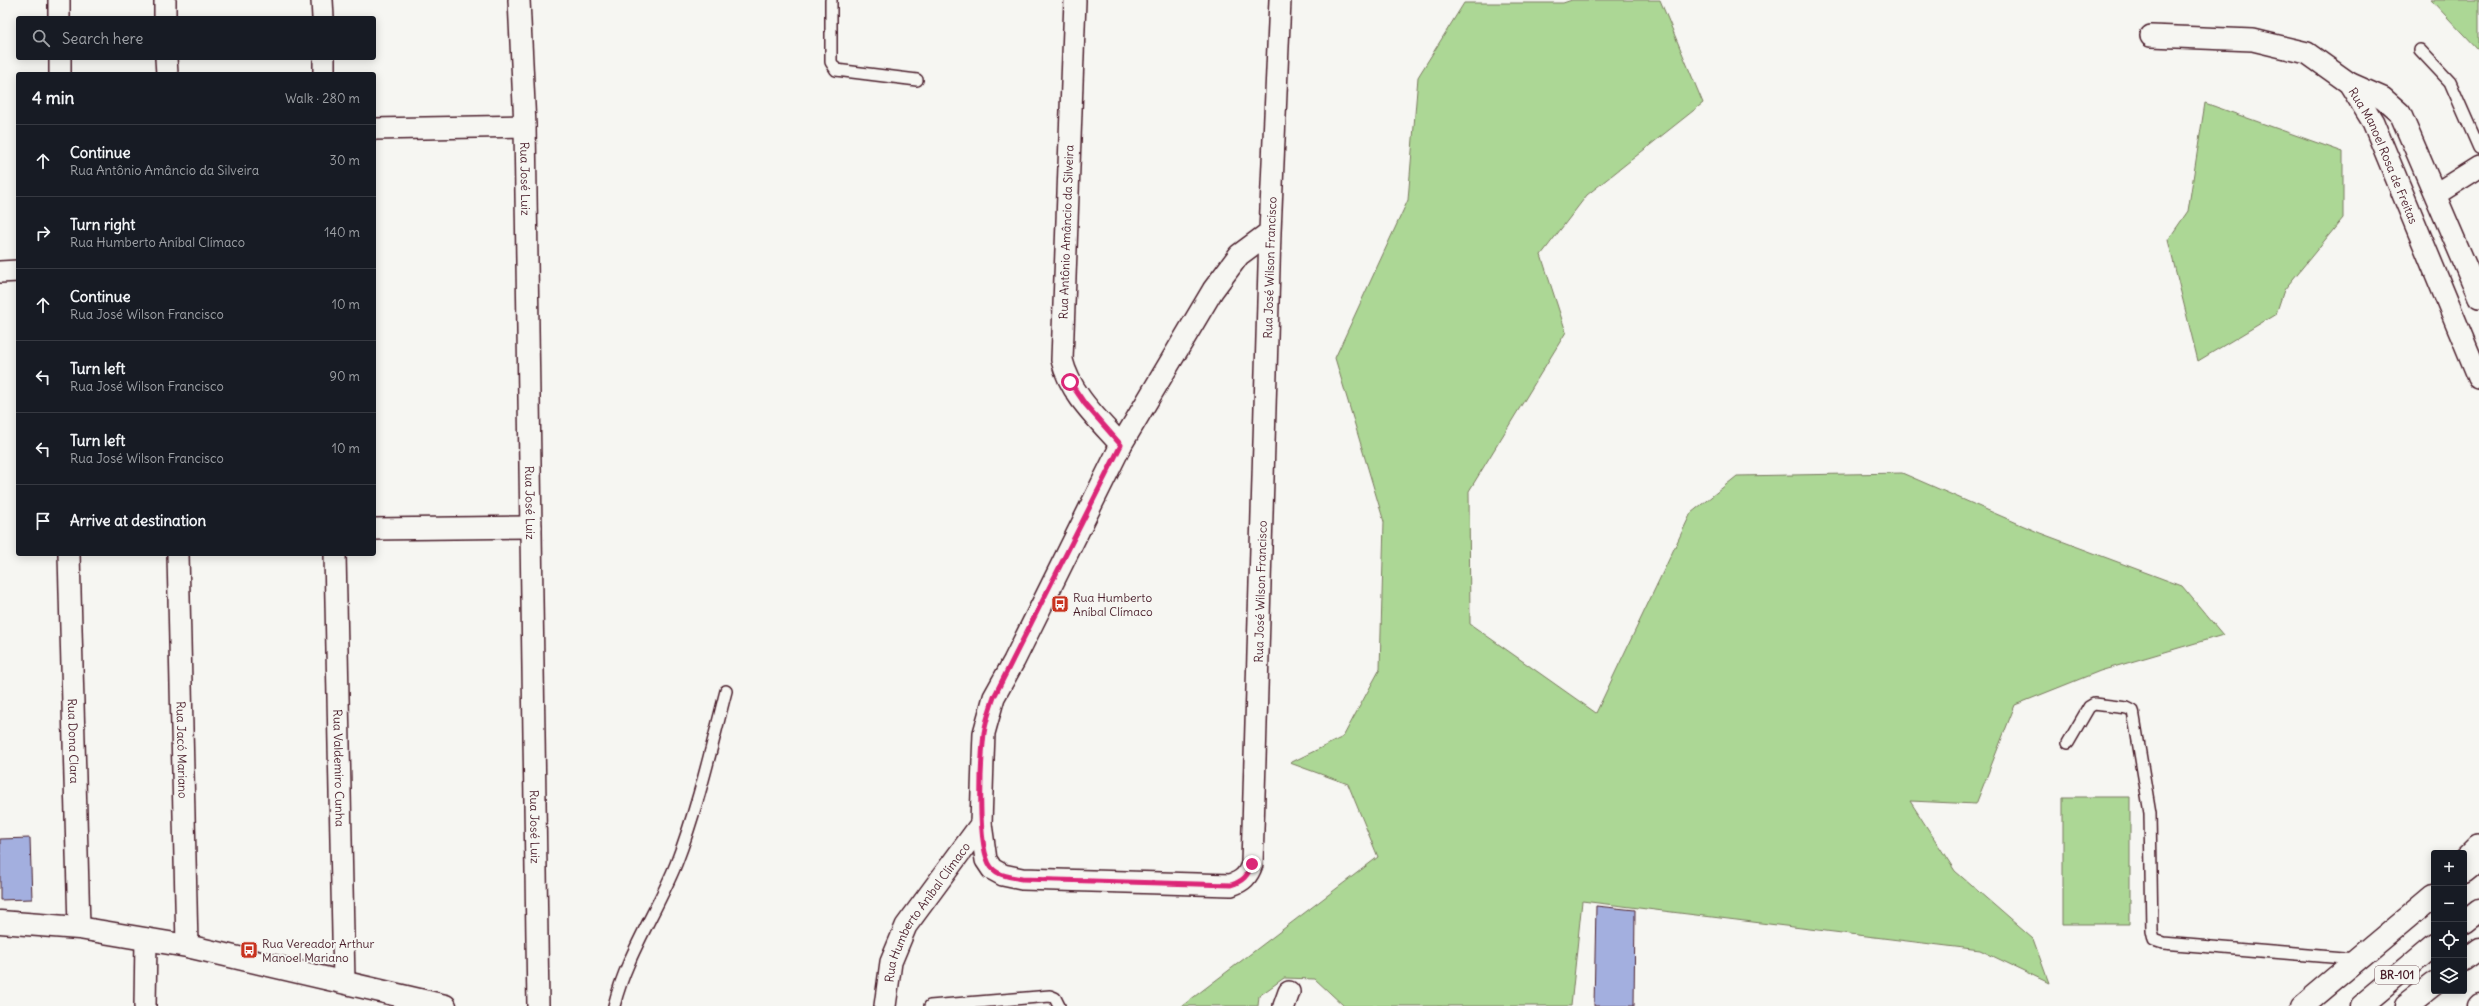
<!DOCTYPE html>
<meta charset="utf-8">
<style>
:root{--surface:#171b24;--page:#242831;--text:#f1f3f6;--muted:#9ea1a6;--line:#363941}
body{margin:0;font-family:Delius,sans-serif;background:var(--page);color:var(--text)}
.controls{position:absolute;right:12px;bottom:12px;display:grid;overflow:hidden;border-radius:4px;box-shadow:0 2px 10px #0003}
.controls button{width:36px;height:36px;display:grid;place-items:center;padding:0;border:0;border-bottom:1px solid var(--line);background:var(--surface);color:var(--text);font:20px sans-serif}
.stop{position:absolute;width:12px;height:12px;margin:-9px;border:3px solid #db2777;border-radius:50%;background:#fff}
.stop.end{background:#db2777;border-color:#fff;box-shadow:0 1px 4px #0008}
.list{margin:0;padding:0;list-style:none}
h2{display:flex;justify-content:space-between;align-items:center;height:52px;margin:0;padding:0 16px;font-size:17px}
h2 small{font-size:13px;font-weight:400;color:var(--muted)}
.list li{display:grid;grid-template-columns:26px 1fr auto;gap:12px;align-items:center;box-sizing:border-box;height:72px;padding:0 16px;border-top:1px solid var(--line)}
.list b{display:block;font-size:15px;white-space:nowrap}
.list p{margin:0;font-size:13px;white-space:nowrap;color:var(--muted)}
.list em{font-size:13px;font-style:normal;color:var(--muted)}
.icon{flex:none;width:22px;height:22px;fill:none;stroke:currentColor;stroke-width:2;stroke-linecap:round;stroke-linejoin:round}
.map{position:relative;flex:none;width:2479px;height:1006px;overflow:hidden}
.search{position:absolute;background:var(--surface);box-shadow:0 2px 10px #0003;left:16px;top:16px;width:360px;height:44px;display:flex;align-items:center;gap:10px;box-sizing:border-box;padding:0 14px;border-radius:4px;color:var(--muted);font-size:15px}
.panel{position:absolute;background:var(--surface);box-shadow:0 2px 10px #0003;left:16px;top:72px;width:360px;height:484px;border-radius:4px}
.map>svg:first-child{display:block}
.green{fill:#acd795;stroke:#7b7b60}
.building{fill:#a3afdf;stroke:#4a1f2b}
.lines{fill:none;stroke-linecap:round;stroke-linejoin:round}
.lane-casing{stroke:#4a1f2b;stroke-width:14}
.street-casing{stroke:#4a1f2b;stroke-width:24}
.secondary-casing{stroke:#4a1f2b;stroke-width:25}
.primary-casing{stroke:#4a1f2b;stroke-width:25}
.highway-casing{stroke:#4a1f2b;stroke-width:25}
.lane{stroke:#f6f6f2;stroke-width:11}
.street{stroke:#f6f6f2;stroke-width:21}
.secondary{stroke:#f6f6f2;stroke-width:22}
.primary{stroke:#f6f6f2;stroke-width:22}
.highway{stroke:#f6f6f2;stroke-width:22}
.route{stroke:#db2777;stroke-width:5}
.labels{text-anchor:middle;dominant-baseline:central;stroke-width:4;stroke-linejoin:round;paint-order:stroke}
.shield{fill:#f6f6f2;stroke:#7e6067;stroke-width:1}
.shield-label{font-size:11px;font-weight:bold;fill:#4a1f2b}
.street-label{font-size:12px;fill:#4a1f2b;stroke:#f6f6f2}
.poi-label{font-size:12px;fill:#4a1f2b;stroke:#f6f6f2;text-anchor:start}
</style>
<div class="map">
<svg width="2479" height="1006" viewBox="0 0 2479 1006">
<rect width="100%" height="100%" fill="#f6f6f2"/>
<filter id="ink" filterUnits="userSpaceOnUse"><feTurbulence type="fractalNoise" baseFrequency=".025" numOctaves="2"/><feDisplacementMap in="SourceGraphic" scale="8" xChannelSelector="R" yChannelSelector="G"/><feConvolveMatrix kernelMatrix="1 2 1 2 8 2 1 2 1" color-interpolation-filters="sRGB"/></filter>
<g filter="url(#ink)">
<path class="green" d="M1572,0H1660L1703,103L1587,195L1541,255L1566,332L1469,491L1470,624L1596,713L1691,513L1737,476L1902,473L2040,533L2182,586L2223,635L2100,671L2015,705L1976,804L1910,801L1955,871L2033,939L2049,983L1980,950L1582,901L1571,1006H1344L1315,979L1284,978L1259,996L1258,1006H1182L1378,857L1348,784L1290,763L1343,737L1380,669L1384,522L1335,358L1408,200L1418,77L1464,3H1563Z
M2431,0H2479V51Z
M2205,103L2343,152V218L2284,290L2276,314L2198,361L2168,240L2188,211Z
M2063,797H2130V924H2063Z"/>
<path class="building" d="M30,838L32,899L0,900V839Z
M1596,906L1635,910L1634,1006H1594Z"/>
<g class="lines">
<defs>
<path id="lane" d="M831,0V62L836,70L917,80
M2420,50L2450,82L2479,148
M2068,743L2089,707L2094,704L2127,708L2133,711L2150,813L2152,931L2154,940L2163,943L2355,959
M614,1006C626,956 657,911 676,864C698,807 711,749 726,691
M930,1006L1050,996L1055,998L1059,1006"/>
<g id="street">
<path d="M59,0V18"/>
<path d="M165,0V18"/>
<path d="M322,0L323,18"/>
<path id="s1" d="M519,0L525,126L538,1006"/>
<path d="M1075,0L1062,360C1070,394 1099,420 1121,445"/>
<path id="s2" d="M2151,36L2253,40L2307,53L2349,83L2373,122L2479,378"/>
<path d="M60,58V74"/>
<path d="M166,58L167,74"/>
<path d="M324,58V74"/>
<path d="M2349,83L2383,98L2400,113L2479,297"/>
<path d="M374,129L525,126"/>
<path d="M2436,194L2479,167"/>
<path id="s3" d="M1270,232L1239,255L1213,290L1121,445L1014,661L994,697L984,733L983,759L981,824L986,860L992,869L1003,875L1022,879L1231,885C1243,881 1248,876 1252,864L1270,232L1280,0"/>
<path d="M0,272L18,271"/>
<path d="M374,529L531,527"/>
<path id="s4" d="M69,554L79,928"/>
<path id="s5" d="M178,554L187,946"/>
<path id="s6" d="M335,554L344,982"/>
<path d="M2464,860L2479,845"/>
<path d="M145,1006L146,939"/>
<path id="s7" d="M885,1006L891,962L906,926L981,824"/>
<path d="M1284,1006L1289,992"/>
</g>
<path id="secondary" d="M0,922L79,928L187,946L445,1006"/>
<path id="primary" d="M2464,871L2479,859
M2302,1006L2434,895
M2478,1006L2479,1005"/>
<path id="highway" d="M2464,923L2479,911
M2464,960L2479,949
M2361,1006L2434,945
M2406,1006L2434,984"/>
</defs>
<use href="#lane" class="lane-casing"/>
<use href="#street" class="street-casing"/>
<use href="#secondary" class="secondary-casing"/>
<use href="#primary" class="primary-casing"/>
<use href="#highway" class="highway-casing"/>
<use href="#lane" class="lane"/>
<use href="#street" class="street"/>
<use href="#secondary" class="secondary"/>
<use href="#primary" class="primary"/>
<use href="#highway" class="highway"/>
</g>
</g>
<g class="lines" filter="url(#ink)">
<path class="route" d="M1070,382L1085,404L1121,445L994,697C990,709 986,720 984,733C981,759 976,847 991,867C998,876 1011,877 1022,879L1231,885C1243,881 1248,876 1252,864"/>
</g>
<defs>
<symbol id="bus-square" viewBox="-11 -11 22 22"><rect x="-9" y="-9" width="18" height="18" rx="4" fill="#c8321e" stroke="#f6f6f2"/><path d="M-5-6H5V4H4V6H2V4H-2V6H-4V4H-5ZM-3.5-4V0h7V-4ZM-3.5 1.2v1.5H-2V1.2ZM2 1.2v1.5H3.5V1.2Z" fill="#fff"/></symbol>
</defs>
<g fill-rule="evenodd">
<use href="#bus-square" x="1050" y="594" width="20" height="20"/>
<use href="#bus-square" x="239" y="940" width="20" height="20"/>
</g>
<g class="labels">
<rect class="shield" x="2375" y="966" width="44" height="18" rx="3"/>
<g class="shield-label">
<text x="2397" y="975">BR-101</text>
</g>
<g class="street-label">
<text stroke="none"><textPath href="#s2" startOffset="290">Rua Manoel Rosa de Freitas</textPath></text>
<text stroke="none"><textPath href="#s1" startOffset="179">Rua José Luiz</textPath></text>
<text transform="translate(1066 232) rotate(-88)">Rua Antônio Amâncio da Silveira</text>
<text stroke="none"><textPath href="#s3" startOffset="1589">Rua José Wilson Francisco</textPath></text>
<text stroke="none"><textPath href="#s1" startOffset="503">Rua José Luiz</textPath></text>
<text stroke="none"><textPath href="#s3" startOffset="1265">Rua José Wilson Francisco</textPath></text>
<text stroke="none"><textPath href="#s4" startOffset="187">Rua Dona Clara</textPath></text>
<text stroke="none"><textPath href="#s5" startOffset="196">Rua Jacó Mariano</textPath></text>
<text stroke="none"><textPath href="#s6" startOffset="214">Rua Valdemiro Cunha</textPath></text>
<text stroke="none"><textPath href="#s1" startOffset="827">Rua José Luiz</textPath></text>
<text stroke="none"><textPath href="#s7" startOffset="105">Rua Humberto Aníbal Clímaco</textPath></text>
</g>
<g class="poi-label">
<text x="1073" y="597">Rua Humberto<tspan x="1073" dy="14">Aníbal Clímaco</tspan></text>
<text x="262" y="943">Rua Vereador Arthur<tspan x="262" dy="14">Manoel Mariano</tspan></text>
</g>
</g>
</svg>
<div class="controls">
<button>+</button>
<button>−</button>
<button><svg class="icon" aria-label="locate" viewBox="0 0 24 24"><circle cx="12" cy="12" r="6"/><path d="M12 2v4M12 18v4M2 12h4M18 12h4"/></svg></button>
<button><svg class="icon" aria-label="layers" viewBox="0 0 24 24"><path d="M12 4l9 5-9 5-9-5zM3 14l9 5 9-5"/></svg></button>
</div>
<div class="stop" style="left:1070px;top:382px"></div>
<div class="stop end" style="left:1252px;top:864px"></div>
<div class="search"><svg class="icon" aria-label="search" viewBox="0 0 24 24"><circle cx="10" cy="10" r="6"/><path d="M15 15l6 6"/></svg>Search here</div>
<section class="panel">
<h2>4 min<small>Walk · 280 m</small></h2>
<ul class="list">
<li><svg class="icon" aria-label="ahead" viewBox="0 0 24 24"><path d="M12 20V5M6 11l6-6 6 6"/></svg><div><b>Continue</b><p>Rua Antônio Amâncio da Silveira</p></div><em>30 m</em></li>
<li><svg class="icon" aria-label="right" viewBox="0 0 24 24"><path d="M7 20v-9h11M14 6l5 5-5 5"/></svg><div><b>Turn right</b><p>Rua Humberto Aníbal Clímaco</p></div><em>140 m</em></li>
<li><svg class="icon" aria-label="ahead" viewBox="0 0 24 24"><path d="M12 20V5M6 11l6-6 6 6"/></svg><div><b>Continue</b><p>Rua José Wilson Francisco</p></div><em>10 m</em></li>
<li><svg class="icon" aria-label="left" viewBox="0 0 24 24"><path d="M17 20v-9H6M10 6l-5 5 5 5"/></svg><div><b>Turn left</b><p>Rua José Wilson Francisco</p></div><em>90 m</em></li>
<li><svg class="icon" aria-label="left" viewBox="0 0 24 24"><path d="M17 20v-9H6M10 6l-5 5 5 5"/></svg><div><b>Turn left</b><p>Rua José Wilson Francisco</p></div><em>10 m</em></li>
<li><svg class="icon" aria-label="arrive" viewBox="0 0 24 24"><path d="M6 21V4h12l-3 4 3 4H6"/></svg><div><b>Arrive at destination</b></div></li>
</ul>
</section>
</div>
